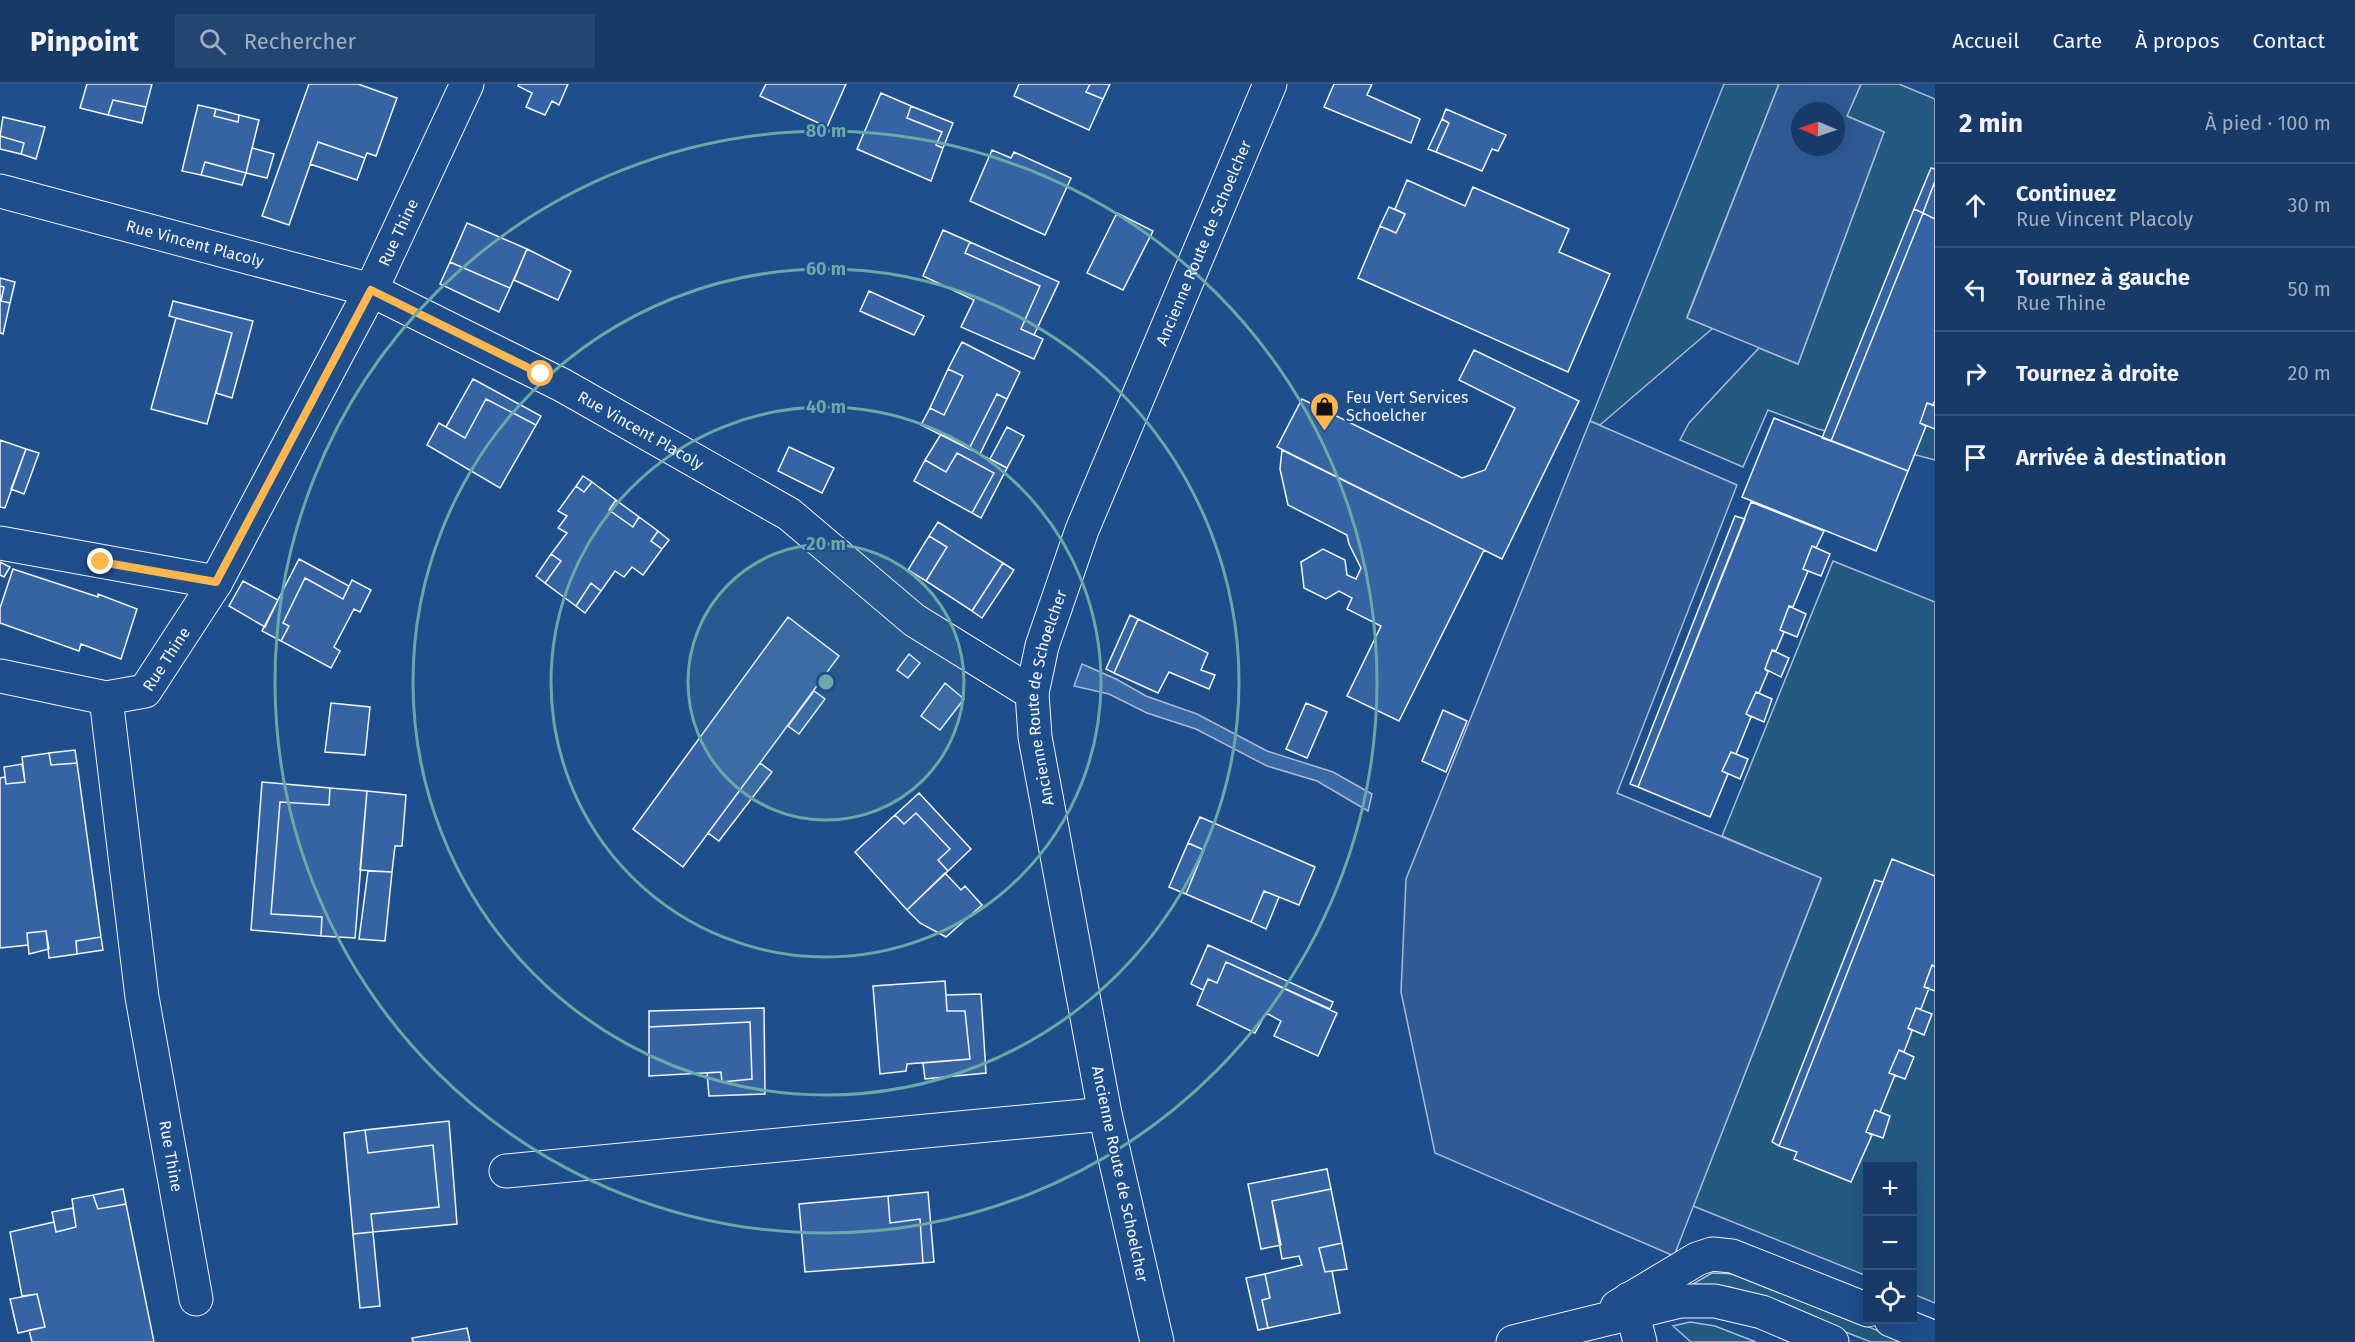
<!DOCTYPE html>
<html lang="fr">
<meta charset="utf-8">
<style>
:root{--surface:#173a69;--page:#244571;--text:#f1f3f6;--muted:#9eadc0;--line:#36547d}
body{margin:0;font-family:"Fira Sans",sans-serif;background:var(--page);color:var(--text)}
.controls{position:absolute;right:18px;bottom:18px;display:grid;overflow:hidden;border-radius:0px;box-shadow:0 6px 24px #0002}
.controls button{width:54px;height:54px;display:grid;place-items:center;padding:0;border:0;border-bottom:2px solid var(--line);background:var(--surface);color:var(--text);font:30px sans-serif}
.compass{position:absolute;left:1791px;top:18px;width:54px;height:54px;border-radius:50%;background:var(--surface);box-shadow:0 6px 24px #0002;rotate:272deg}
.stop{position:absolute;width:18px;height:18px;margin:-14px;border:4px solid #ffb74d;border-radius:50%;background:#fff}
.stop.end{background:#ffb74d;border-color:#fff;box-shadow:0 2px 6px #0008}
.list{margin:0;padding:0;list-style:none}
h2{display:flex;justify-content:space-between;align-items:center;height:78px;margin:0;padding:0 24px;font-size:26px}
h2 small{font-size:20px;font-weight:400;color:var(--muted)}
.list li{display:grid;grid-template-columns:39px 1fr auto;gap:18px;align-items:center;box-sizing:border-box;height:84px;padding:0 24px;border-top:2px solid var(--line)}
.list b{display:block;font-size:22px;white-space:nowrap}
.list p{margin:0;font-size:20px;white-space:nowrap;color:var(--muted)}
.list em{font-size:20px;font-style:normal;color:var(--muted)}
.icon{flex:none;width:33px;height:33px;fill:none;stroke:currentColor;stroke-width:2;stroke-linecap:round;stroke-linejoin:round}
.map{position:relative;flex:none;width:1935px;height:1258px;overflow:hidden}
header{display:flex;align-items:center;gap:36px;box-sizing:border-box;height:84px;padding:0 30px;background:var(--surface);border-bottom:2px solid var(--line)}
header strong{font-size:28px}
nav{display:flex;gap:33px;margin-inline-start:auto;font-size:21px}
.search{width:420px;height:54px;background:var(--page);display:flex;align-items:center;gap:15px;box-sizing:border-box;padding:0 21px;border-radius:0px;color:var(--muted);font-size:22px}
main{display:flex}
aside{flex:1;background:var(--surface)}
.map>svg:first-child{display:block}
.green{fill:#245a82;stroke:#a8bbd7;stroke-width:1.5}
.parking{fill:#305b95;stroke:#a8bbd7;stroke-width:1.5;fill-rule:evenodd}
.water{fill:#3b69a3;stroke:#a8bbd7;stroke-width:1.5}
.building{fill:#3563a3;stroke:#f2f6ff;stroke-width:1.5}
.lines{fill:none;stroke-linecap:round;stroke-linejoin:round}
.minor-casing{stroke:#f2f6ff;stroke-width:35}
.secondary-casing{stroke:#f2f6ff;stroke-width:35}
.minor{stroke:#1f4e8c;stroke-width:33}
.secondary{stroke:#1f4e8c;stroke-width:33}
.route{stroke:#ffb74d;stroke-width:8}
.ring{fill:none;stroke:#6aa9a8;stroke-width:3}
.labels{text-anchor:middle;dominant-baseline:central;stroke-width:4.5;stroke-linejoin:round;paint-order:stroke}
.street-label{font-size:16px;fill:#f2f6ff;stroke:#1f4e8c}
.poi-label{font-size:16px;fill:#f2f6ff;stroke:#1f4e8c;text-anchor:start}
.centre{fill:#6aa9a8;stroke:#1f4e8c;stroke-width:3}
.ring-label{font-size:18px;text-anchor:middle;font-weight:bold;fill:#6aa9a8;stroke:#1f4e8c;stroke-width:4.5;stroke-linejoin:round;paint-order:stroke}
</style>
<header>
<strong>Pinpoint</strong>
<div class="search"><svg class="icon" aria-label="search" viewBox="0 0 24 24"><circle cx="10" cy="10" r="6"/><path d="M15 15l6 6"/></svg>Rechercher</div>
<nav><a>Accueil</a><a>Carte</a><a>À propos</a><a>Contact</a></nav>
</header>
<main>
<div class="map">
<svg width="1935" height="1258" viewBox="0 0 1935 1258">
<rect width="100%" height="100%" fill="#1f4e8c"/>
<path class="green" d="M1724,0H1779L1687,233L1713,244L1600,341L1590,337Z
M1861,0H1899L1935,15V376L1818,345L1768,326L1743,383L1680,356L1689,339L1759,264L1798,280L1884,48L1847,32Z
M1833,477L1935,518V1219L1913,1210L1912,1082H1868L1867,1192L1693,1122L1821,795L1722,752Z
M1712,1189L1736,1190L1906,1258H1871L1730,1203L1693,1200Z
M1690,1238L1715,1242L1756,1258H1691L1673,1242Z"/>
<path class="parking" d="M1779,0H1861L1847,32L1884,48L1798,280L1687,234ZM1800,27H1836V63H1800Z
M1590,337L1737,401L1617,709L1821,794L1674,1172L1435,1069L1401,908L1406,795Z"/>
<path class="water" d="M1082,580L1116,595L1146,612L1197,630L1267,667L1333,688L1372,710L1368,727L1317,697L1267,682L1196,645L1147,629L1109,610L1074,602Z"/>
<path class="building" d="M87,0H152L146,23L113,16L108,31L80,24Z
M309,0H358L397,14L376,72L367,69L365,74L318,58L289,141L262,132Z
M519,0H568L559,21L552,17L545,31L526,23L532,9L518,2Z
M766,0H846L827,43L760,12Z
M1019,0H1090L1086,8L1103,15L1089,46L1014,12Z
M1090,0H1110L1103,15L1086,8Z
M1334,0H1372L1367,11L1420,35L1411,59L1324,23Z
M881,9L911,22L907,34L942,48L936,61L943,64L931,97L857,65Z
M113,16L146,23L142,39L108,31Z
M198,21L216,25L214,32L238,38L239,31L259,36L246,89L205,78L201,91L182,87Z
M911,22L953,39L943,64L936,61L942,48L907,34Z
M216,25L239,31L238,38L214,32Z
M1446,25L1506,51L1498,67L1492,65L1482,87L1436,68L1449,39L1442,35Z
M3,33L45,43L36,75L21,70L24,59L0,52Z
M1442,35L1449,39L1436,68L1428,65Z
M0,52L24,59L21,70L0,65Z
M318,58L365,74L357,96L310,80Z
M252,64L274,70L267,94L246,89Z
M992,66L1011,74L1014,68L1071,94L1045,151L970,117Z
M205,78L246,89L242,101L201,91Z
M1931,84L1935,85V97L1923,129L1914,125Z
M1407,96L1465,122L1473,103L1569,145L1559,168L1610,190L1568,288L1358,194L1380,142L1396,149L1405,130L1395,125Z
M1935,97V135L1923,129Z
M1389,123L1405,130L1396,149L1380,142Z
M1914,125L1923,129L1831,357L1822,354Z
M1117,129L1153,147L1123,206L1087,189Z
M1923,129L1935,135V317L1933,321L1927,319L1920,339L1926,342L1908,387L1831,357Z
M467,139L527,165L510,204L450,178Z
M943,146L970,158L965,169L1040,202L1021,245L1043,255L1034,275L961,243L974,216L923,192Z
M970,158L1059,198L1034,251L1021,245L1040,202L965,169Z
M527,165L571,187L558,216L514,196Z
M450,178L510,204L499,228L440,200Z
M0,194L15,198L10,219L1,217L4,203L0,202Z
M0,202L4,203L1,217L10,219L3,250L0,249Z
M869,207L924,232L914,251L860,227Z
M173,217L253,237L232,314L216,309L232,249L169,232Z
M176,234L232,249L207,340L151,325Z
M962,258L1020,288L1007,315L997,310L969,365L921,341L930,324L944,331L963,292L948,285Z
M1474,266L1579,317L1502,475L1277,363L1302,315L1462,394L1485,386L1515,324L1459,296Z
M948,285L963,292L944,331L930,324Z
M473,295L541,332L536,341L486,315L465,354L446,343Z
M997,310L1007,315L980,370L969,365Z
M486,315L536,341L500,404L427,361L439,339L465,354Z
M1927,319L1935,322V345L1920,339Z
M1774,334L1908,387L1876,467L1742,413Z
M1007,343L1024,352L1007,384L990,375Z
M941,350L1007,384L981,434L972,429L994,389L957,369L946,388L925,376Z
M0,356L26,365L5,424L0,423Z
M789,363L834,384L822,409L778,387Z
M26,365L39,369L24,410L11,405Z
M1282,366L1484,466L1399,637L1347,612L1381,542L1347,525L1352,514L1339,507L1326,515L1304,504L1301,478L1323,465L1345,476L1347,491L1356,495L1361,484L1349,460L1347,451L1288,421L1280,385Z
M957,369L994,389L972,429L914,397L925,376L946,388Z
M583,392L592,398L584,408L576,402Z
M592,398L616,416L609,426L633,443L639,433L658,447L651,457L662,465L643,491L632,483L624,493L615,487L601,507L591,499L576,522L545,499L561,477L551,470L567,449L558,444L567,432L558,427L576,402L584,408Z
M616,416L639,433L633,443L609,426Z
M1751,418L1824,447L1816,464L1812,462L1803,485L1808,487L1793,523L1789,522L1780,546L1784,548L1776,567L1772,566L1765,585L1768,588L1759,609L1756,608L1746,630L1751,633L1736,670L1731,668L1722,687L1728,690L1710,733L1638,703Z
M1735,432L1745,435L1638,703L1630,700Z
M938,438L1003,479L972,527L926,497L947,463L929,452Z
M658,447L669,456L662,465L651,457Z
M929,452L947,463L926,497L908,486Z
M1812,462L1830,470L1821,492L1803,485Z
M551,470L561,477L545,499L536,492Z
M299,475L349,502L343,515L305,494L283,539L289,542L281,557L262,547Z
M0,478L10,483L4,493L0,491Z
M1003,479L1014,486L982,534L972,527Z
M13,485L98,513V510L137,525L121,575L81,560L79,567L0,539V524Z
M305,494L343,515L352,496L371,506L360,528L354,525L334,563L340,567L331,584L281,557L289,542L283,539Z
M243,497L278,516L265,543L229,522Z
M591,499L601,507L585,529L576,522Z
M1789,522L1806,530L1797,553L1780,546Z
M1130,531L1138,535L1114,589L1106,585Z
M788,533L839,572L683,783L633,745Z
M1138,535L1208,569L1201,586L1215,591L1209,605L1169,588L1158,609L1114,589Z
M1772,566L1789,574L1781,593L1765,585Z
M909,570L920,579L908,594L897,586Z
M945,599L964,615L940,646L921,632Z
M814,607L825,615L799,650L788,642Z
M1756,608L1772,615L1764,638L1746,630Z
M331,619L370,623L365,671L325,668Z
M1306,619L1327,628L1307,674L1286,665Z
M1443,626L1467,637L1446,688L1422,677Z
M75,666L77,679L51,681L49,669Z
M1731,668L1748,675L1740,695L1722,687Z
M49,669L51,681L77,679L101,853L76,857L77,870L49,874L46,847L27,849L28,861L0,864V694L5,693L6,700L25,698L22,673Z
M760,679L772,688L719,757L708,749Z
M22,680L25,698L6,700L4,683Z
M262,698L330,704L329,721L280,718L271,830L322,833L321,852L251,846Z
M330,704L367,707L355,854L321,852L322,833L271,830L280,718L329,721Z
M367,707L406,711L402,762H395L392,788L360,786Z
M919,709L971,765L948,787L938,776L950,765L916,729L904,740L895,731Z
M916,729L950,765L938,776L948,787L907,826L855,768L895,731L904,740Z
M1200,733L1315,783L1299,821L1264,807L1251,838L1186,810L1204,766L1188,759Z
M1188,759L1204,766L1186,810L1169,803Z
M1892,775L1935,792V883L1932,881L1924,903L1929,904L1921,925L1916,924L1908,944L1912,947L1904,968L1899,966L1889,989L1895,991L1880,1028L1875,1026L1866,1048L1872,1051L1851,1098L1794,1075L1797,1068L1779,1062Z
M368,787L392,788L385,857L359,855Z
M945,789L961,806L965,802L982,821L946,853L920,839L907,826Z
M1875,796L1883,798L1779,1062L1772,1058Z
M1264,807L1279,813L1266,845L1251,838Z
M46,847L49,865L29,870L27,849Z
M101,853L103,866L77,870L76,857Z
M1208,861L1333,918L1330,925L1226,878L1217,899L1208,895L1203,906L1191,900Z
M1226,878L1337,929L1318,972L1274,952L1281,937L1266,929L1255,949L1197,921L1208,895L1217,899Z
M1932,881L1935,883V907L1924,903Z
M945,897L947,927H965L970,975L907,980L906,987L880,990L873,902Z
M981,910L986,989L925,995L923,979L970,975L965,927H947L946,911Z
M764,924L765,1010L709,1012L707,989L721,988L722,998L752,995L750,938L649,943V927Z
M1916,924L1932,930L1924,951L1908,944Z
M750,938L752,995L722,998L721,988L649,992V943Z
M1899,966L1914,973L1905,995L1889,989Z
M1875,1026L1890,1032L1883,1054L1866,1048Z
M449,1037L457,1140L373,1148L371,1130L439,1123L433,1061L368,1069L365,1046Z
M365,1046L368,1069L433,1061L439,1123L371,1130L373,1148L353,1150L344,1049Z
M1327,1085L1331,1105L1272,1117L1281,1161L1261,1165L1248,1100Z
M123,1105L126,1120L98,1125L93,1111Z
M1331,1105L1342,1159L1319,1164L1325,1188L1332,1187L1340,1229L1268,1244L1262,1216L1270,1214L1265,1190L1302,1181L1299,1172L1282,1175L1272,1117Z
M928,1108L934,1178L923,1179L920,1135L890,1139L888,1112Z
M93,1111L98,1125L126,1120L154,1258H32L29,1246L45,1243L37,1210L22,1212L10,1148L54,1138L56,1148L76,1143L72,1115Z
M888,1112L890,1139L920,1135L923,1179L805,1188L799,1120Z
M73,1124L76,1143L56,1148L52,1128Z
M373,1148L380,1222L360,1224L353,1150Z
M1342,1159L1347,1185L1325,1188L1319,1164Z
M1265,1190L1270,1214L1262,1216L1268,1244L1258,1246L1246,1194Z
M37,1210L45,1243L18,1249L10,1215Z
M467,1244L470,1258H413L412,1254Z"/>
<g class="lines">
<defs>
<g id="minor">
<path id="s1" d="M0,107L371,206L562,301L789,430L914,536L1032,609"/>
<path d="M0,459L216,498"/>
<path d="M0,592L106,614"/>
<path d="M506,1087L1105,1030"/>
<path id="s2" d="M196,1215L142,913L106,614L145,607L216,498L371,206L467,0"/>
<path d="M1629,1215L1640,1258"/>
<path d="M1617,1223L1697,1175L1712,1170L1732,1172L1868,1226"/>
<path d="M1891,1236L1935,1254"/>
<path d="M1513,1258L1680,1217H1715L1762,1228L1832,1258"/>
</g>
<g id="secondary">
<path id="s3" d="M1157,1258L1105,1030L1035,653L1032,609L1042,562L1082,446L1270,0"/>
</g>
</defs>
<use href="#minor" class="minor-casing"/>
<use href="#secondary" class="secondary-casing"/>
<use href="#minor" class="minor"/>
<use href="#secondary" class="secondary"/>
</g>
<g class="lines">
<path class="route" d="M101,478L216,498L371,206L541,290"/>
</g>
<circle cx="826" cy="598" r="138" fill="#6aa9a8" fill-opacity=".12"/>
<g class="ring">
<circle cx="826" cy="598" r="138"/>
<circle cx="826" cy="598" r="275"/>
<circle cx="826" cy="598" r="413"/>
<circle cx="826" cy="598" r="551"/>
</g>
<defs>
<symbol id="shop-pin" viewBox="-11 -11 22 30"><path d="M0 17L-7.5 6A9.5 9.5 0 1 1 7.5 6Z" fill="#ffb74d" stroke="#1f4e8c"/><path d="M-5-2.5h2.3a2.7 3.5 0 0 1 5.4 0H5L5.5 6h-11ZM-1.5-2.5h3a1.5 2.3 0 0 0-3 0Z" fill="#111"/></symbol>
</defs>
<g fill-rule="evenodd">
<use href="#shop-pin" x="1308" y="306" width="33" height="45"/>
</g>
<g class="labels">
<g class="street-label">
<text stroke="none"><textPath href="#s2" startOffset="1172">Rue Thine</textPath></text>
<text stroke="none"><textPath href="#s1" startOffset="202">Rue Vincent Placoly</textPath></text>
<text stroke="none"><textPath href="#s3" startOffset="1144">Ancienne Route de Schoelcher</textPath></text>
<text stroke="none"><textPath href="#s1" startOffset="688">Rue Vincent Placoly</textPath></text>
<text stroke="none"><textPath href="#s2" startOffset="686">Rue Thine</textPath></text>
<text stroke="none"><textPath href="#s3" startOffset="658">Ancienne Route de Schoelcher</textPath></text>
<text transform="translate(171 1072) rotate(80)">Rue Thine</text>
<text transform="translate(1120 1090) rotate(78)">Ancienne Route de Schoelcher</text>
</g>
<g class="poi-label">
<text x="1346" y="313">Feu Vert Services<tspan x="1346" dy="18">Schoelcher</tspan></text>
</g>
</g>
<circle cx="826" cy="598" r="9" class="centre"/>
<g class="ring-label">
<text x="826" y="53">80 m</text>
<text x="826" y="191">60 m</text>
<text x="826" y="329">40 m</text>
<text x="826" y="466">20 m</text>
</g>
</svg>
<div class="controls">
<button>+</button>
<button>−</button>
<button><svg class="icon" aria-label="locate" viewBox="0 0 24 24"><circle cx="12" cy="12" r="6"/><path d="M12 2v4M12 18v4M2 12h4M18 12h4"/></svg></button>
</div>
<svg class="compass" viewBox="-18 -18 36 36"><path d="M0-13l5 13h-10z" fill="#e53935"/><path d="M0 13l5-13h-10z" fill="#9eadc0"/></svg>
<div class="stop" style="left:541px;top:290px"></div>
<div class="stop end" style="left:101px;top:478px"></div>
</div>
<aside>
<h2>2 min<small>À pied · 100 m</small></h2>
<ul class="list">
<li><svg class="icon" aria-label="ahead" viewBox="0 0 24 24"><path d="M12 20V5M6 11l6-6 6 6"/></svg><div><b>Continuez</b><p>Rue Vincent Placoly</p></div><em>30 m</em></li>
<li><svg class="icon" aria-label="left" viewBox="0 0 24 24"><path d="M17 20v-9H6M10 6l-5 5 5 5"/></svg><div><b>Tournez à gauche</b><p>Rue Thine</p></div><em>50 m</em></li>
<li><svg class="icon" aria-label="right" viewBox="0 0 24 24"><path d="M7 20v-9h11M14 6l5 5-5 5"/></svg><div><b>Tournez à droite</b></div><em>20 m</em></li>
<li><svg class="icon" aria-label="arrive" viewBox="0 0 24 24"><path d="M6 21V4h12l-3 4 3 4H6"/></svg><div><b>Arrivée à destination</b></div></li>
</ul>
</aside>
</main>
